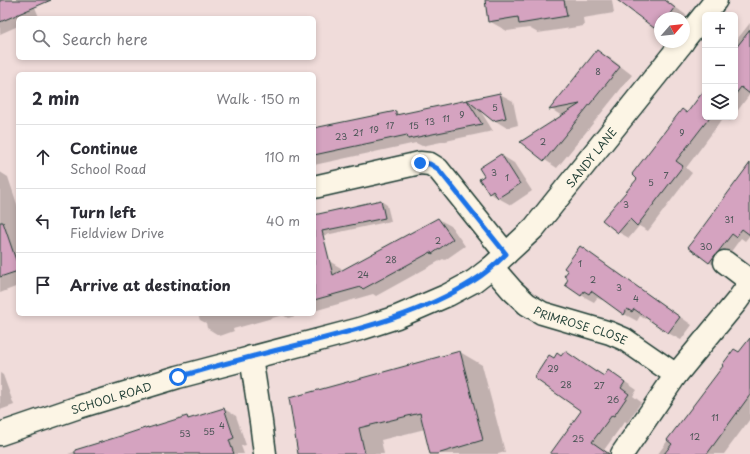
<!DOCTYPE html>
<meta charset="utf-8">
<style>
:root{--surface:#fff;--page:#f7f7f7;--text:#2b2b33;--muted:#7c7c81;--line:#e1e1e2}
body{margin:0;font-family:"Playpen Sans",sans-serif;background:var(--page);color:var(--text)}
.controls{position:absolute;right:12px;top:12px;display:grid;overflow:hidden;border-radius:6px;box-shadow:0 2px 6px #0003}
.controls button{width:36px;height:36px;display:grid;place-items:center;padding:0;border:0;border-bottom:1px solid var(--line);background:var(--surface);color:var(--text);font:20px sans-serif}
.compass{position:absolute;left:654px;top:12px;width:36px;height:36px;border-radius:50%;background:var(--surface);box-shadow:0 2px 6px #0003;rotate:62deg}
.stop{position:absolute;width:12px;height:12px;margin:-9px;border:3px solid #1a73e8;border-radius:50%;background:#fff}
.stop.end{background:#1a73e8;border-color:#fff;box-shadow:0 1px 4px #0008}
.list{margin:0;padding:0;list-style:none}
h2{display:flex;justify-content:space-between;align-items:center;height:52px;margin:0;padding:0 16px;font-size:17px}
h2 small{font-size:13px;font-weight:400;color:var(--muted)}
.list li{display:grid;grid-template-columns:26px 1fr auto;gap:12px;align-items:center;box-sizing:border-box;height:64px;padding:0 16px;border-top:1px solid var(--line)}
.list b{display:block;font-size:15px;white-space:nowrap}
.list p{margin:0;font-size:13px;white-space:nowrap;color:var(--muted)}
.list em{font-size:13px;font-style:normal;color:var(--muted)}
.icon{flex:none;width:22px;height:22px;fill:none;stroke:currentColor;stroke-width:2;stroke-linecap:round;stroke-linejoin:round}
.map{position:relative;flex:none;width:750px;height:454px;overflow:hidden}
.search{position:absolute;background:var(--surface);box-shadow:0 2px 6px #0003;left:16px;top:16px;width:300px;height:44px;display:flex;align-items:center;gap:10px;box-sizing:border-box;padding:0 14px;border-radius:6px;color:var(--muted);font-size:15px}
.panel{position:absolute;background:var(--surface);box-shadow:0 2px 6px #0003;left:16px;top:72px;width:300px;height:244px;border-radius:6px}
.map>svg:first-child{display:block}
.shadow{fill:#0003}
.building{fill:#d5a3c0;stroke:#1f3d34}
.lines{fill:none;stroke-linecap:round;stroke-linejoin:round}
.minor-casing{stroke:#1f3d34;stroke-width:25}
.minor{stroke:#fcf5e5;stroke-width:22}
.route{stroke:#1a73e8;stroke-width:5}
.labels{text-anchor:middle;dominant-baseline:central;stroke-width:3.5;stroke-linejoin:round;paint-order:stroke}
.number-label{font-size:9px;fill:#4c5657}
.street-label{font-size:11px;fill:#1f3d34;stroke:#fcf5e5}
</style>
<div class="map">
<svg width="750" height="454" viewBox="0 0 750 454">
<rect width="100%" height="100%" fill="#f0dcda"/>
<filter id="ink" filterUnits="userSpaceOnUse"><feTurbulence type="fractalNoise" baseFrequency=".025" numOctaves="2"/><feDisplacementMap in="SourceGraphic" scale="8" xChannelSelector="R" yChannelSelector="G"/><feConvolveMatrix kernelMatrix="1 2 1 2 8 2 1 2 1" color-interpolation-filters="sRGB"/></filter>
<g filter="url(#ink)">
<path class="shadow" d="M0,0H32L39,17L18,18V26L0,34Z
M486,0H612L614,13L583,18L584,26L538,33L529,28L507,31L489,21Z
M636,0H666L687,16L684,21V18H660V31L654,28Z
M750,23V94L735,114V42Z
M598,51L610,58L632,75L557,168L545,160L562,116L551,109Z
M705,91V117H733L730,121L724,117L686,168L692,173L648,231L639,226L629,238L618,232L604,220L639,178Z
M500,94L513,101L518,125L507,128L494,120L480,110L493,131L422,146L416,143L314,165V129L395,112L401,115L466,101L471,104L472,103Z
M501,155L514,163L532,191L511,205L489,193L485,176Z
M750,164V235L745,241L741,238L719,268L710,263L689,247Z
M0,172L8,177L18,207V286L0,293Z
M381,201L387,205L391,221L321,236L314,230V216Z
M438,219L451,226L465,246L445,260L443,259L376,296L373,294L314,311V265L329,261L341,268L342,271Z
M592,255L692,325L681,340L668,333L646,317L645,319L640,316L637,321L624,314L603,299L602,300L597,298L594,302L581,295Z
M198,314H302L288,318L283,315L233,329L234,331L220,336L207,328L206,323L200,320Z
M750,350V419L724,454H658L673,433L740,353Z
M460,352L482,365L505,452L498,454H431L425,429L381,440L384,454H299L290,398Z
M565,352L605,377L609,372L621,379L637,390L633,396L641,402L627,423L625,421L604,450L609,453V454H552L583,411L554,359L562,357Z
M0,373L3,375L14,405L0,410Z
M224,409L236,416L246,445L241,446L244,454H68L124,436L187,417L191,419Z"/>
<path class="building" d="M0,0H51L0,22Z
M485,0H564L567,16L519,24L518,17L488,22Z
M617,0H665L675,8L668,18H660V22H659L654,28Z
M750,30V94L741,87L735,95V49Z
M597,50L620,67L544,161L520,142L580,104L549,110Z
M705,89V117H710L676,161L683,166L637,226L630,219L618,233L602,220L637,179L632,174L682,109L687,113Z
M500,93L506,118L493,121L467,100Z
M467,100L482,124L408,139L407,135L314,155V128L396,111V115Z
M501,154L520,184L498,198L493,191L489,194L484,186L479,179L484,176L479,168Z
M750,163V235L742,229L736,237L732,234L718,252L715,255L709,263L688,247Z
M381,200L385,218L322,231L333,275L438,218L453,239L432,254L431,252L363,289L361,287L314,300V215Z
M0,222H3L18,266V271L0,277Z
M580,246L680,317L668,333L634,309L632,312L627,309L624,315L591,291L589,294L584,291L581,296L565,285L568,279L564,276L568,271L564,268Z
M750,338V395L707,454H664L672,444L667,440L723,366L722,365L734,349L739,352Z
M460,351L483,440L437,454H430L420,413L359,428L365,454H298L289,398Z
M565,351L596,372V371L604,376L608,370L625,382L621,388L629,394L614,416L612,415L592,442L609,454H550L581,411L534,378L549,355L554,358L557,353L561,356Z
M224,408L234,438L229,440L234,454H75V450L124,435L148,427V428L187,416L188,419Z"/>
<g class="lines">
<defs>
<g id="minor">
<path d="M684,40L716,0"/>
<path d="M314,187L420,163L430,164L438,169L506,254"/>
<path d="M725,262L750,281"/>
<path id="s1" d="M492,267L512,290L527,304L542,313L610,333L624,339L676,375"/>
<path d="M251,357L261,422L265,454"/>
<path id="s2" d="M0,434L79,407L178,377L360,329L397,317L448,295L474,281L492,267L534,228L683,42"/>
<path d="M622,454L676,375L737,301L750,283"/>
</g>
</defs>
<use href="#minor" class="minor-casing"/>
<use href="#minor" class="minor"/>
</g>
</g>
<g class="lines" filter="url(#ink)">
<path class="route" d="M178,377C219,365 260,354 302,344C360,329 421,314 473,281C485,274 496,264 506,254L438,169L430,164L420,163"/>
</g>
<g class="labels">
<g class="number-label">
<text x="598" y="71">8</text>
<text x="495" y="107">5</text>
<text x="462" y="114">9</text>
<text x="446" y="118">11</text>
<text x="430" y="121">13</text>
<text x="390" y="125">17</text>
<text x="414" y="125">15</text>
<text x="374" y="129">19</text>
<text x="358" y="132">21</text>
<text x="682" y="132">9</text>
<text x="341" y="136">23</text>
<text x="543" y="141">2</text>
<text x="494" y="172">3</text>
<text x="666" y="175">7</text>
<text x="507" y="177">1</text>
<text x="651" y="182">5</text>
<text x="626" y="204">3</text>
<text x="729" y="219">31</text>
<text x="438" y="240">2</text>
<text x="706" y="246">30</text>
<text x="391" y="259">28</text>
<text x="580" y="263">1</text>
<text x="363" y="274">24</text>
<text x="593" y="279">2</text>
<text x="619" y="287">3</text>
<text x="636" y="298">4</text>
<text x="553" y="368">29</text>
<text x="566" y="384">28</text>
<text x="599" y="385">27</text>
<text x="613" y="399">26</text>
<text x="715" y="417">11</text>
<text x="222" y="425">4</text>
<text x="209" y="431">55</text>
<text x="185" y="433">53</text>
<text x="695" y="436">12</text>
<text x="578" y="438">25</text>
</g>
<g class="street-label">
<text stroke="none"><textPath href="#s2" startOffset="670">SANDY LANE</textPath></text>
<text stroke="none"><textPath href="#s1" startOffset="109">PRIMROSE CLOSE</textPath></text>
<text stroke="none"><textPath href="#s2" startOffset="117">SCHOOL ROAD</textPath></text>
</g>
</g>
</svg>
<div class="controls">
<button>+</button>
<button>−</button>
<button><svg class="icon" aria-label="layers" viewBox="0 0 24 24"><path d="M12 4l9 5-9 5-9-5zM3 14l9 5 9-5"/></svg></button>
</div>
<svg class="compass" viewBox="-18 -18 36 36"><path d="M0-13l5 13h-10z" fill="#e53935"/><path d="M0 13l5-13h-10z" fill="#7c7c81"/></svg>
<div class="stop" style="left:178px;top:377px"></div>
<div class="stop end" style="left:420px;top:163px"></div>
<div class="search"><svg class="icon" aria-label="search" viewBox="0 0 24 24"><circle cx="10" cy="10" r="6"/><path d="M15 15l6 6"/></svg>Search here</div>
<section class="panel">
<h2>2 min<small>Walk · 150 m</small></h2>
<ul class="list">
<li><svg class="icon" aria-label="ahead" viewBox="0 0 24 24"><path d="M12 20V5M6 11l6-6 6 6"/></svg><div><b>Continue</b><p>School Road</p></div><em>110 m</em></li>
<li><svg class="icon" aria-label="left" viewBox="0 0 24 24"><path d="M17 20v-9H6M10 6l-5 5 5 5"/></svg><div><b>Turn left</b><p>Fieldview Drive</p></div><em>40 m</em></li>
<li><svg class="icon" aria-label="arrive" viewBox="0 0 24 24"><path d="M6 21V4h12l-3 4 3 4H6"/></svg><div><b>Arrive at destination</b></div></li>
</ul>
</section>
</div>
